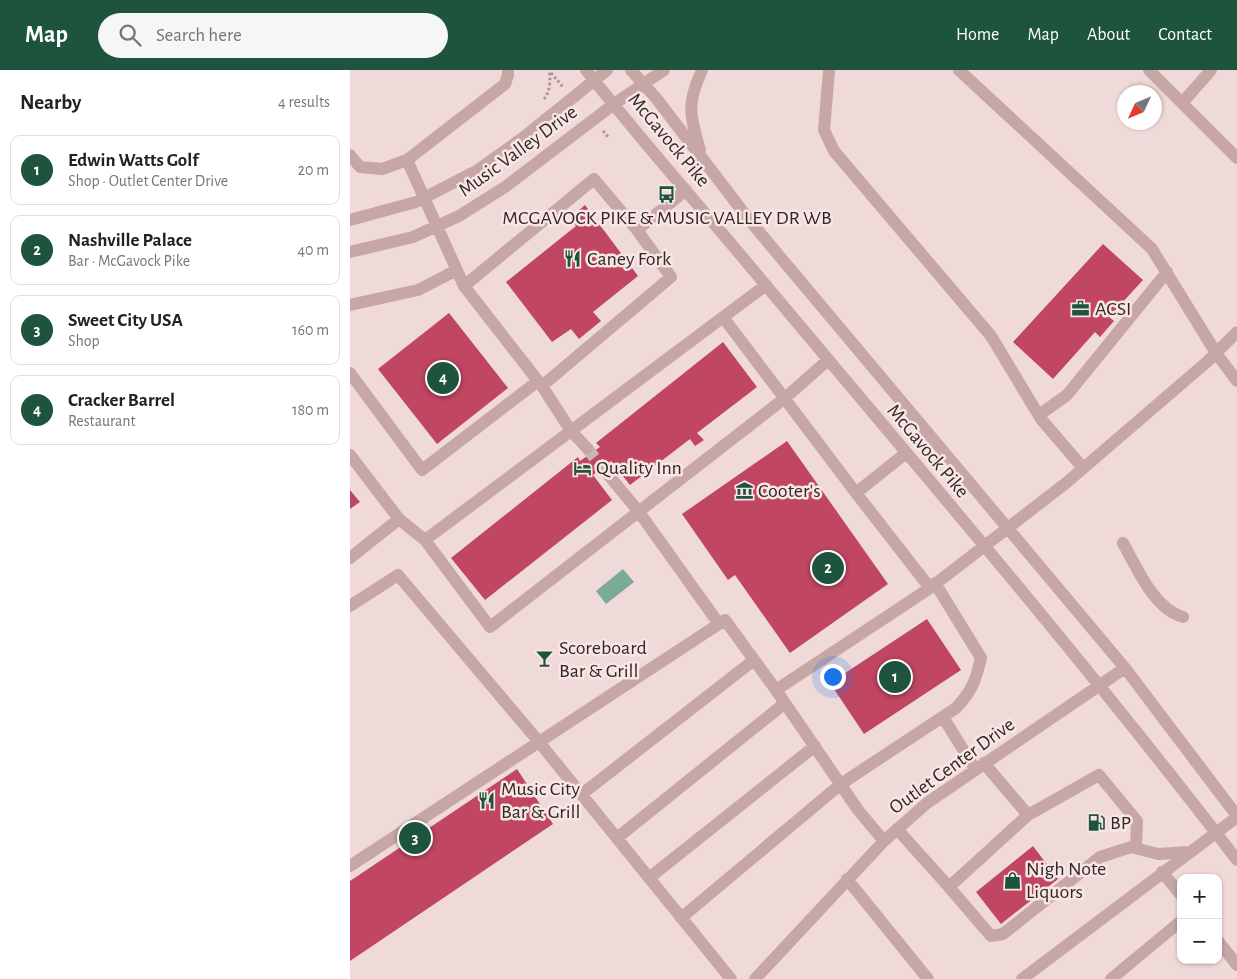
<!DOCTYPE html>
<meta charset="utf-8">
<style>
:root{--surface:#fff;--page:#f6f6f6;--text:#222;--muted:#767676;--line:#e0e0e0;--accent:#1e533e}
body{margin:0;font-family:"Alegreya Sans",sans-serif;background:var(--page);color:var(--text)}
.controls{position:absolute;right:15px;bottom:15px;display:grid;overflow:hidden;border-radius:10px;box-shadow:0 1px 4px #0004}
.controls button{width:45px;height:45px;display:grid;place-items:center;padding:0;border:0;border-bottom:1px solid var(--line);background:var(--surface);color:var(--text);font:25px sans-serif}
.compass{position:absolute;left:767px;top:15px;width:45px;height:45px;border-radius:50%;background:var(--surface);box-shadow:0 1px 4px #0004;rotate:226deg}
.you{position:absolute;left:482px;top:606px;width:18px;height:18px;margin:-12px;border:4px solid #fff;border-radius:50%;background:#1a73e8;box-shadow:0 0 0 8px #1a73e833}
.badge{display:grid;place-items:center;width:32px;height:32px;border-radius:50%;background:var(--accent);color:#fff;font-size:16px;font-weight:700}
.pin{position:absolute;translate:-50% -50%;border:2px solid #fff;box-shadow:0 1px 5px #0006}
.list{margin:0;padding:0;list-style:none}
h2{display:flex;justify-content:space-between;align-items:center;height:65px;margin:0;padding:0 20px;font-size:21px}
h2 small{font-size:16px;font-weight:400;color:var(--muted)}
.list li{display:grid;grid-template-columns:32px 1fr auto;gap:15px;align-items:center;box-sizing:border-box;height:70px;margin:0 10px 10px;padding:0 10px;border:1px solid var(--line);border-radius:10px}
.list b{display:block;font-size:19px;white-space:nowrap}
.list p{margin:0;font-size:16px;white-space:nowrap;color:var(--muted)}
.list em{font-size:16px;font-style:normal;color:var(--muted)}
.icon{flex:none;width:28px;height:28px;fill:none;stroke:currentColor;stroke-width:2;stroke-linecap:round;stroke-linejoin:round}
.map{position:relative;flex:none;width:887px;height:909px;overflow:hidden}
header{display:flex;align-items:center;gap:30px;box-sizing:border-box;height:70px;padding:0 25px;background:var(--accent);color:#fff}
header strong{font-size:24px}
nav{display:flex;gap:28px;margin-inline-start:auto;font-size:18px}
.search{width:350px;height:45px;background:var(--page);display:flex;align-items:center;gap:12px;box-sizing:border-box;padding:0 18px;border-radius:28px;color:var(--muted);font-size:19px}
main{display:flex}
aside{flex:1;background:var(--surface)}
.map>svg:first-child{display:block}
.water{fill:#79ab96}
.building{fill:#c04662}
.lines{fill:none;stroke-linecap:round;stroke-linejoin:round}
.minor-tunnel{stroke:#cab6b6;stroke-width:12;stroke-dasharray:12 6;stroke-linecap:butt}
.path{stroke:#b39091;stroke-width:3;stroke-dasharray:2.5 2.5;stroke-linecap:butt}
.minor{stroke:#c7a6a6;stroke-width:12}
.labels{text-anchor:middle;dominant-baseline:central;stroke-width:5;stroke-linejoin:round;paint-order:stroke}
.street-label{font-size:20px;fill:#332628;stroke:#f8e6e5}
.poi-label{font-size:20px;fill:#332628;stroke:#f8e6e5;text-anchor:start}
</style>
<header>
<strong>Map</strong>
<div class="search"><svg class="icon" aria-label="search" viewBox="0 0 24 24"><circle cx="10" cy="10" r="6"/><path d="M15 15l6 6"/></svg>Search here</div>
<nav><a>Home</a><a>Map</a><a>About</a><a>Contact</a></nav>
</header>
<main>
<aside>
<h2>Nearby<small>4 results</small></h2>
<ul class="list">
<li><span class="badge">1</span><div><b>Edwin Watts Golf</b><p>Shop · Outlet Center Drive</p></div><em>20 m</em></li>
<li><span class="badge">2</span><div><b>Nashville Palace</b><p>Bar · McGavock Pike</p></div><em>40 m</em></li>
<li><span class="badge">3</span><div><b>Sweet City USA</b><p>Shop</p></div><em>160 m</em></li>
<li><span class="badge">4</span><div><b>Cracker Barrel</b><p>Restaurant</p></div><em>180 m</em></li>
</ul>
</aside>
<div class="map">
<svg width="887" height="909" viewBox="0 0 887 909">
<rect width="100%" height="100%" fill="#f0dad9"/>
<path class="water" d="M273,499L284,512L256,534L246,521Z"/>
<path class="building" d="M235,135L288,206L243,242L251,251L229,269L221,259L202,272L156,212L226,156L220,148Z
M753,174L793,210L759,247L764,251L750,267L745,262L703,309L663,272Z
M99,243L158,318L87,374L28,299Z
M373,272L407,317L347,363L354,370L345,376L340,369L280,415L261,391L243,405L262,430L135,530L101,488L228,387L230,391L250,377L246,373Z
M437,371L538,514L440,583L385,505L378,510L332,444Z
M0,420L10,432L0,439Z
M577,549L611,600L514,664L480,613Z
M167,699L203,754L0,891V811Z
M683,776L708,809L651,854L626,822Z"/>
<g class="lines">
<path class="minor-tunnel" d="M237,378L256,402"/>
<path class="path" d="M201,3L213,17
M194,29C200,22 201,9 199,0
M253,61L259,68"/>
<path class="minor" d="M236,0C290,69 348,134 404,201C567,396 733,589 887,790
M281,0L306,28L400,151L775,598L887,746
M479,0L474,60L484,81L641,266L691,349L733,398
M609,0L802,179L866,283L887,311
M799,0L887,88
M833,32L861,0
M350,80C340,45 336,35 352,0
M0,85L10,97L32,99L57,90L155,14L158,5V0
M57,90L114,216L192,316L221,361L237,378
M0,150L66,132L128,100L174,67L257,0
M0,182L63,167L109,146L155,117L264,34L314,0
M416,215L75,470L140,557L435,328L478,290
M114,216L244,109L287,160
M0,235L68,220L107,200
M373,247L506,423L580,518
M0,303L72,400L188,311
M192,316L321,207L287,160L336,120
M689,345L717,325L817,202
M0,385L49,449L0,488
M256,402L289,442L369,554
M506,423L556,383
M49,449L75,470
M773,473C787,498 804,539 833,547
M0,536L48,505L189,672L375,550L426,620
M593,647L625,699
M232,724L404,590
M678,745L749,705L787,751L786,778
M547,759L599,817L678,745L634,693
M267,768L435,633
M534,771L508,740L426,620L580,518L716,413L858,291L887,262
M0,796L189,672L381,909
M812,802L831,825
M299,808L465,676
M497,809L578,909
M599,817L641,866L653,864L750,787L781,777L808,784L839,782
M331,848L491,714L606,638C622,621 626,610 631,588L585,513
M868,871L887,895
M405,909L534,771L577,733L775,598
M672,909L887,747
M761,909L831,851"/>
</g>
<defs>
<symbol id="bus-bare" viewBox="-9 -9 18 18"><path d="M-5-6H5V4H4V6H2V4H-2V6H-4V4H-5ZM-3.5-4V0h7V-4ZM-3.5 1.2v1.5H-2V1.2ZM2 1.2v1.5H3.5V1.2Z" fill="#1e533e" stroke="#f8e6e5" stroke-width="2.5" paint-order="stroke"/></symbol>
<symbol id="restaurant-bare" viewBox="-9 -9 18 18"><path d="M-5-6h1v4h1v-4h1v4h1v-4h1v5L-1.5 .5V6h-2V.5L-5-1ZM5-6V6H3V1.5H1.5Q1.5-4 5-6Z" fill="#1e533e" stroke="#f8e6e5" stroke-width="2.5" paint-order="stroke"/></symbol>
<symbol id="office-bare" viewBox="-9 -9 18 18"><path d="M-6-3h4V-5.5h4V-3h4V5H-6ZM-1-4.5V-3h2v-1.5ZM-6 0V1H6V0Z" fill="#1e533e" stroke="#f8e6e5" stroke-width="2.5" paint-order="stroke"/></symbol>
<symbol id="hotel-bare" viewBox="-9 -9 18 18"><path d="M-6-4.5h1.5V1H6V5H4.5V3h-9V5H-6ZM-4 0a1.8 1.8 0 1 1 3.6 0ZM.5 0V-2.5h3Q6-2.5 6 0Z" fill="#1e533e" stroke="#f8e6e5" stroke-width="2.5" paint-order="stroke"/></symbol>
<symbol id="museum-bare" viewBox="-9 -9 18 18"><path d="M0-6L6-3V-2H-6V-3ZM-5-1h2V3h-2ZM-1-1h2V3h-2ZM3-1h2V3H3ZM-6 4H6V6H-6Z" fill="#1e533e" stroke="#f8e6e5" stroke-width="2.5" paint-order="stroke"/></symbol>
<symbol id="bar-bare" viewBox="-9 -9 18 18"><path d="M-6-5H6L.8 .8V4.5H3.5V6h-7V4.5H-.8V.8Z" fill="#1e533e" stroke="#f8e6e5" stroke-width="2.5" paint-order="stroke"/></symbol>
<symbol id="fuel-bare" viewBox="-9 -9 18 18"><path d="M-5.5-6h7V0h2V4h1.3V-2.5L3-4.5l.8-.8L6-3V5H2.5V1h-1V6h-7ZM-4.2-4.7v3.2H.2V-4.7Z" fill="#1e533e" stroke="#f8e6e5" stroke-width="2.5" paint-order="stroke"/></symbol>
<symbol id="shop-bare" viewBox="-9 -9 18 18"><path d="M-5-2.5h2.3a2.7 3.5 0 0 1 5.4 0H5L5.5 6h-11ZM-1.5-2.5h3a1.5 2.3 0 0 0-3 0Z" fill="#1e533e" stroke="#f8e6e5" stroke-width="2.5" paint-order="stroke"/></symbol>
</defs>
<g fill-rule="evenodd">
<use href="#bus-bare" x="304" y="112" width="25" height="25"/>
<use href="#restaurant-bare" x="210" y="176" width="25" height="25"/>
<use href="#office-bare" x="718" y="226" width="25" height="25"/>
<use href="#hotel-bare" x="220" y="386" width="25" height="25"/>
<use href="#museum-bare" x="382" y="408" width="25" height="25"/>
<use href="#bar-bare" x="182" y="576" width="25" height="25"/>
<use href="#restaurant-bare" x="124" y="718" width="25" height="25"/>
<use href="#fuel-bare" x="734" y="740" width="25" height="25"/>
<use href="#shop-bare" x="650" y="798" width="25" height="25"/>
</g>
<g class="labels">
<g class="street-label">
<text transform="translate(319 70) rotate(50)">McGavock Pike</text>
<text transform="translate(168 81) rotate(-36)">Music Valley Drive</text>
<text transform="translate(578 381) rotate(50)">McGavock Pike</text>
<text transform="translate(602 696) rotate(-36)">Outlet Center Drive</text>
</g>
<g class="poi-label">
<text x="317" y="148" text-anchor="middle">MCGAVOCK PIKE &amp; MUSIC VALLEY DR WB</text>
<text x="237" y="189">Caney Fork</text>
<text x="745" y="239">ACSI</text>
<text x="246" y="398">Quality Inn</text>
<text x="408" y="421">Cooter's</text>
<text x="209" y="578">Scoreboard<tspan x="209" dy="23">Bar &amp; Grill</tspan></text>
<text x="151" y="719">Music City<tspan x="151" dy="23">Bar &amp; Grill</tspan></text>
<text x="760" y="753">BP</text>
<text x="676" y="799">Nigh Note<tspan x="676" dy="23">Liquors</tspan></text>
</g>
</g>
</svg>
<div class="controls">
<button>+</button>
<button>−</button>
</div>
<svg class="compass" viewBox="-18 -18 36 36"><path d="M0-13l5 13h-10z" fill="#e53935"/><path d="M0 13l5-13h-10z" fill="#767676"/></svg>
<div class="you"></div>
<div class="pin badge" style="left:545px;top:607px">1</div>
<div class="pin badge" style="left:478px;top:498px">2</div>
<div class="pin badge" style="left:65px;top:768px">3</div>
<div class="pin badge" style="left:93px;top:308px">4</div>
</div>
</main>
